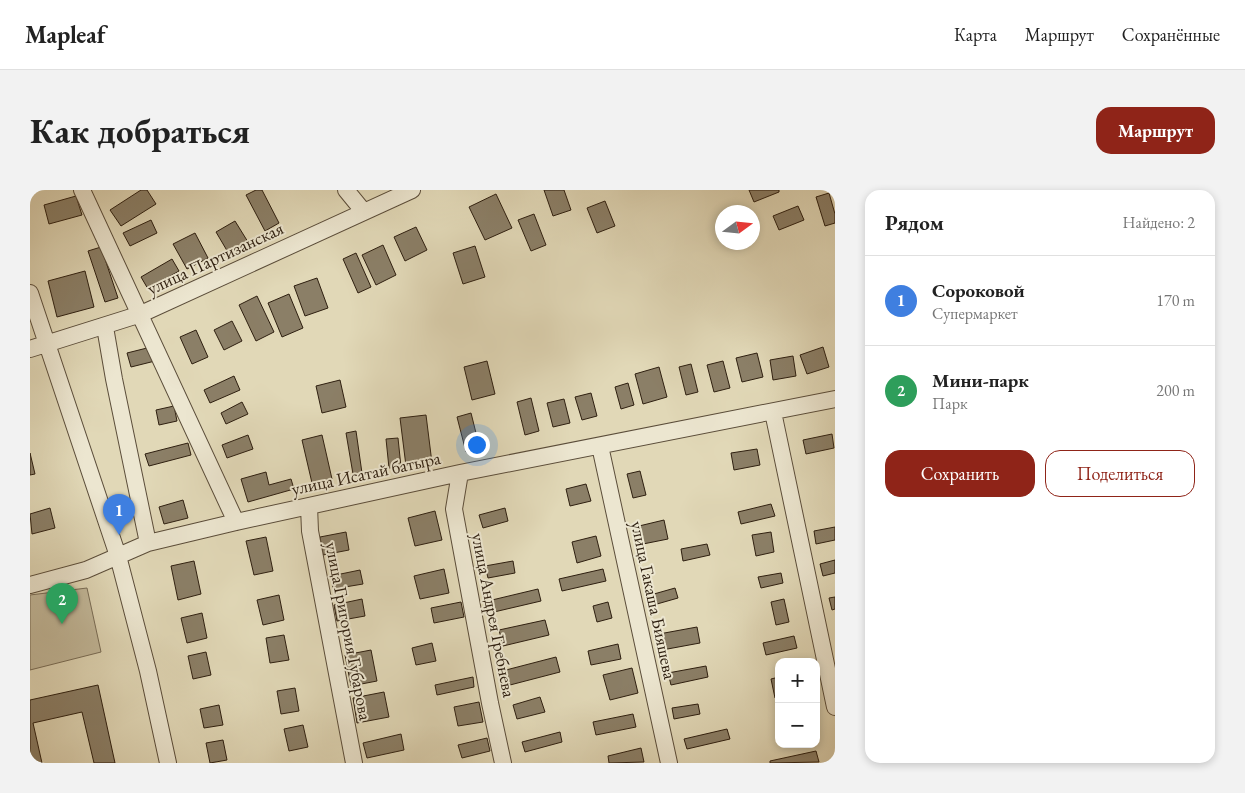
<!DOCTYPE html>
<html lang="ru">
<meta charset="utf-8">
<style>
:root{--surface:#fff;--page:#f2f2f2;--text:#222;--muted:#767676;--line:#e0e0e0;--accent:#8f2418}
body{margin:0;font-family:"EB Garamond",serif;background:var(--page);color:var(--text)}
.controls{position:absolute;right:15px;bottom:15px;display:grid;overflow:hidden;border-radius:10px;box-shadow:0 2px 8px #0003}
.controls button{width:45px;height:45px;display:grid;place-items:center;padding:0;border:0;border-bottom:1px solid var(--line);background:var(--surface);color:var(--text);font:25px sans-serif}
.compass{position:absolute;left:685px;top:15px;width:45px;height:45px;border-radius:50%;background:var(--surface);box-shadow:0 2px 8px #0003;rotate:75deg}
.you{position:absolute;left:446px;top:254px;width:18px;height:18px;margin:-12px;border:4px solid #fff;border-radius:50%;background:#1a73e8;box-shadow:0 0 0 8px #1a73e833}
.badge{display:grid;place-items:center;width:32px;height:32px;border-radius:50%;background:var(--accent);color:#fff;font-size:16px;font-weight:700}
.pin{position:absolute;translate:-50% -41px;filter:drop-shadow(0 1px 2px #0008)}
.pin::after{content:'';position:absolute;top:26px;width:18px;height:15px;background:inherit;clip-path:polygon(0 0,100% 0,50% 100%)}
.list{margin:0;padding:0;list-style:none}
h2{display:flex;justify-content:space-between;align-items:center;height:65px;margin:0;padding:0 20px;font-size:21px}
h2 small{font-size:16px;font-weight:400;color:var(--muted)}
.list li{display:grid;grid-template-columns:32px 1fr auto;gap:15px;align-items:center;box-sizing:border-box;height:90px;padding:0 20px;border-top:1px solid var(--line)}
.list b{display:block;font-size:19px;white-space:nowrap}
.list p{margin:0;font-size:16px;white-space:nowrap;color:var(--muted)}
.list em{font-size:16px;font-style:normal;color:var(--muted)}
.actions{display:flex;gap:10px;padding:15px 20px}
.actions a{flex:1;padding:11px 0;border:1px solid var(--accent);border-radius:15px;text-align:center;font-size:18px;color:var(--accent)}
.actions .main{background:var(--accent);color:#fff}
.map{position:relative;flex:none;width:805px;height:573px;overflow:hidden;border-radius:15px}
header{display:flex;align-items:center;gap:30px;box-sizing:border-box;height:70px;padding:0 25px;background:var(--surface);border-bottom:1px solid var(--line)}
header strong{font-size:24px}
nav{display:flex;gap:28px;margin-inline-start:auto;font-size:18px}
.intro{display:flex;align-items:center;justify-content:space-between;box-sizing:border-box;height:120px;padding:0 30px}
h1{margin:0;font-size:35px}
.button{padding:12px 22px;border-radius:15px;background:var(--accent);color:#fff;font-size:18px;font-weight:700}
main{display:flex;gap:30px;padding:0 30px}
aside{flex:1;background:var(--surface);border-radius:15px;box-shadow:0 2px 8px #0003}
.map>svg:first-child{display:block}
.green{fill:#c3b99b;stroke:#786c56}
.building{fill:#8b7f67;stroke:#2e1f10}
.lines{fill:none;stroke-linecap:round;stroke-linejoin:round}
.minor-casing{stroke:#5b4d3a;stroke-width:18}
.minor{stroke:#ece6d0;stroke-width:16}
.labels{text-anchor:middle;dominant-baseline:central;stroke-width:4;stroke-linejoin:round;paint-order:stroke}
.street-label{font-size:18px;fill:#2e1f10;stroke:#ece6d0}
</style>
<header>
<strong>Mapleaf</strong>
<nav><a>Карта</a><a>Маршрут</a><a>Сохранённые</a></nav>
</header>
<div class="intro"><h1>Как добраться</h1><a class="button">Маршрут</a></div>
<main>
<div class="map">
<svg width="805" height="573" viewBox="0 0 805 573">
<rect width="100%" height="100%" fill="#e1d8b7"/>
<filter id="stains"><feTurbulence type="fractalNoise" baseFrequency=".004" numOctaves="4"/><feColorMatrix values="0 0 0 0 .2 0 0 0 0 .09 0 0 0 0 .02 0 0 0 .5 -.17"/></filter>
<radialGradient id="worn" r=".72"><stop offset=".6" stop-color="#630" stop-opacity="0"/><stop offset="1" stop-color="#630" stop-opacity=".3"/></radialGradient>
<path class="green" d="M57,398L71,462L0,480V405Z"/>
<path class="building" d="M111,0H117L126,14L91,36L80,20Z
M226,0H232L249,33L235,41L216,5Z
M514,0H534L541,20L523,26Z
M719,0H749V2L724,12Z
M799,3L805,24V33L795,36L786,7Z
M466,4L482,38L455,50L439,17Z
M46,6L52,25L19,34L14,15Z
M575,11L585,36L567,43L557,18Z
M768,16L774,30L749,40L743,26Z
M504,24L516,55L501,61L488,30Z
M121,30L127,43L100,56L93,43Z
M205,31L218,52L199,64L186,42Z
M386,37L397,60L375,71L364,47Z
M165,43L178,68L157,79L143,54Z
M353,55L366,85L346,95L332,65Z
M445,56L455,87L433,94L423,63Z
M71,57L88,108L75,112L58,61Z
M326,63L341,97L328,103L313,69Z
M142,69L149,81L118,99L111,87Z
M55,81L64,117L27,127L18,91Z
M287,88L298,118L275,126L264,96Z
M259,104L273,138L252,147L238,113Z
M227,106L244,142L226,151L209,115Z
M202,131L212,151L194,160L184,140Z
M166,140L178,167L162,174L150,147Z
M121,157L125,171L101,177L97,163Z
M793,157L799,177L777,184L770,165Z
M727,163L733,187L712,192L706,168Z
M763,166L766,186L743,190L740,170Z
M457,171L465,204L442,210L434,177Z
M693,171L700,198L684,202L677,175Z
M661,174L668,202L656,205L649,177Z
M629,177L637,207L613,214L605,184Z
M204,186L210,200L180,213L174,200Z
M310,190L316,217L292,223L286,196Z
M598,193L604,215L591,219L585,197Z
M561,203L567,226L552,230L545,207Z
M501,208L509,241L495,245L487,212Z
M534,209L540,233L523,237L517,213Z
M212,212L218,224L196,234L191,223Z
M144,216L147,231L129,235L126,220Z
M441,223L450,259L436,262L427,227Z
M396,225L402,273L376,276L370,228Z
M326,241L332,283L323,284L316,243Z
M802,244L804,258L776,264L773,250Z
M218,245L223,259L197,268L192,255Z
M292,245L302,289L282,293L272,250Z
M368,248L371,277L359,278L356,249Z
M158,253L161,265L119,276L115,264Z
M727,259L730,275L704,280L701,263Z
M0,263L5,284L0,285Z
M610,281L616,305L603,308L597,284Z
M236,282L239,295L261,289L264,299L218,312L211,289Z
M556,294L561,311L540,316L536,299Z
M153,310L158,328L134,334L129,317Z
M741,314L745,326L711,334L708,322Z
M20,318L25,338L2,344L0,324Z
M475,318L478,331L453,338L449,325Z
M405,321L412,350L385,356L378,328Z
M634,330L638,349L613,354L609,336Z
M805,337V350L786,354L784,341Z
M316,342L319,360L293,365L290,347Z
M741,342L744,362L726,366L722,345Z
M566,346L571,366L547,373L542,352Z
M236,347L243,381L224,385L216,351Z
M677,354L680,365L653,371L651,359Z
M805,370V383L793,386L790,374Z
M164,371L171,404L148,410L141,376Z
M483,371L485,383L458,388L455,376Z
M414,379L419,403L390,409L384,386Z
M573,379L576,391L532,401L529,389Z
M330,380L333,394L303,399L301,386Z
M751,383L753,393L731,398L728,387Z
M645,398L648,408L627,414L624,404Z
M508,399L511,411L464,422L462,410Z
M249,405L254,430L233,435L227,410Z
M805,407V419L802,420L799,408Z
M332,409L335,426L307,431L304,415Z
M754,409L759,432L746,435L741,412Z
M431,412L434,427L404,433L401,418Z
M578,412L582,428L567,432L563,416Z
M172,423L177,448L157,453L151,428Z
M515,430L519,445L473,456L469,440Z
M667,437L670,453L632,460L629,444Z
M254,445L259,470L240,473L236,448Z
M764,446L767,458L736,465L733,453Z
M402,453L406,471L386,475L382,458Z
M588,454L591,469L561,475L558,461Z
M341,460L347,491L321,496L315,465Z
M176,462L181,485L163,489L158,466Z
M526,467L530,482L480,495L476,480Z
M676,476L678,487L641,495L638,483Z
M602,478L608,503L580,510L573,485Z
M443,487L444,497L407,505L405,495Z
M749,487V507L745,508L741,489Z
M68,495L85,573H64L52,522L3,533L12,573H0V510Z
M265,498L269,521L251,524L247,501Z
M354,502L359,527L327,533L323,508Z
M510,507L515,522L487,529L483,515Z
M449,512L453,532L428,536L424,517Z
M668,514L670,524L644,529L642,518Z
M189,515L193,535L174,538L170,519Z
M603,524L606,537L566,545L563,532Z
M273,535L278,557L259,561L254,539Z
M697,539L700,549L657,559L654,549Z
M530,542L532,552L495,562L492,552Z
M371,544L374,560L337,568L333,553Z
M457,548L460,561L432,568L428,555Z
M193,550L197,570L180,573L176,553Z
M611,558L614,572L579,573L578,566Z
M786,561L789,572L740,573V571Z"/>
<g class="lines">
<defs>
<path id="minor" d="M52,0L206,332
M316,0L334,22
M0,103L88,366L118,481L138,573
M75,137L84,189L118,353
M0,159L111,124L382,0
M743,222L805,517
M570,256L639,573
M430,283L424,319L460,513L473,573
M279,316L280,341L324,573
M0,395L56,380L118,353L206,332L430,283L805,209"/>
</defs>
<use href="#minor" class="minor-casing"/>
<use href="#minor" class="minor"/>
</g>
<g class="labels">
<g class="street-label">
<text transform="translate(185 68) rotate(-25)">улица Партизанская</text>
<text transform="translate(336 283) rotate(-12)">улица Исатай батыра</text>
<text transform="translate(624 410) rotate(78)">улица Гакаша Бияшева</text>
<text transform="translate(464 425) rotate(79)">улица Андрея Гребнева</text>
<text transform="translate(319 441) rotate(79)">улица Григория Губарова</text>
</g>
</g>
<rect width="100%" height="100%" filter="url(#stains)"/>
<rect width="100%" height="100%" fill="url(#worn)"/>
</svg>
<div class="controls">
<button>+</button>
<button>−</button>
</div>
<svg class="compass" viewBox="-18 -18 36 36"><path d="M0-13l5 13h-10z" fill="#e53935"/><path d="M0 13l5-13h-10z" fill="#767676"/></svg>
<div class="you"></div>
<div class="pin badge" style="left:89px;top:345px;background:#3f7fe0">1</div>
<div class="pin badge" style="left:32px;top:434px;background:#2e9e5b">2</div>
</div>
<aside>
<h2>Рядом<small>Найдено: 2</small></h2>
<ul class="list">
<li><span class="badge" style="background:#3f7fe0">1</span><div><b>Сороковой</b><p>Супермаркет</p></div><em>170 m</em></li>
<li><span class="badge" style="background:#2e9e5b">2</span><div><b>Мини-парк</b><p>Парк</p></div><em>200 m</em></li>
</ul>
<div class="actions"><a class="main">Сохранить</a><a>Поделиться</a></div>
</aside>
</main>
